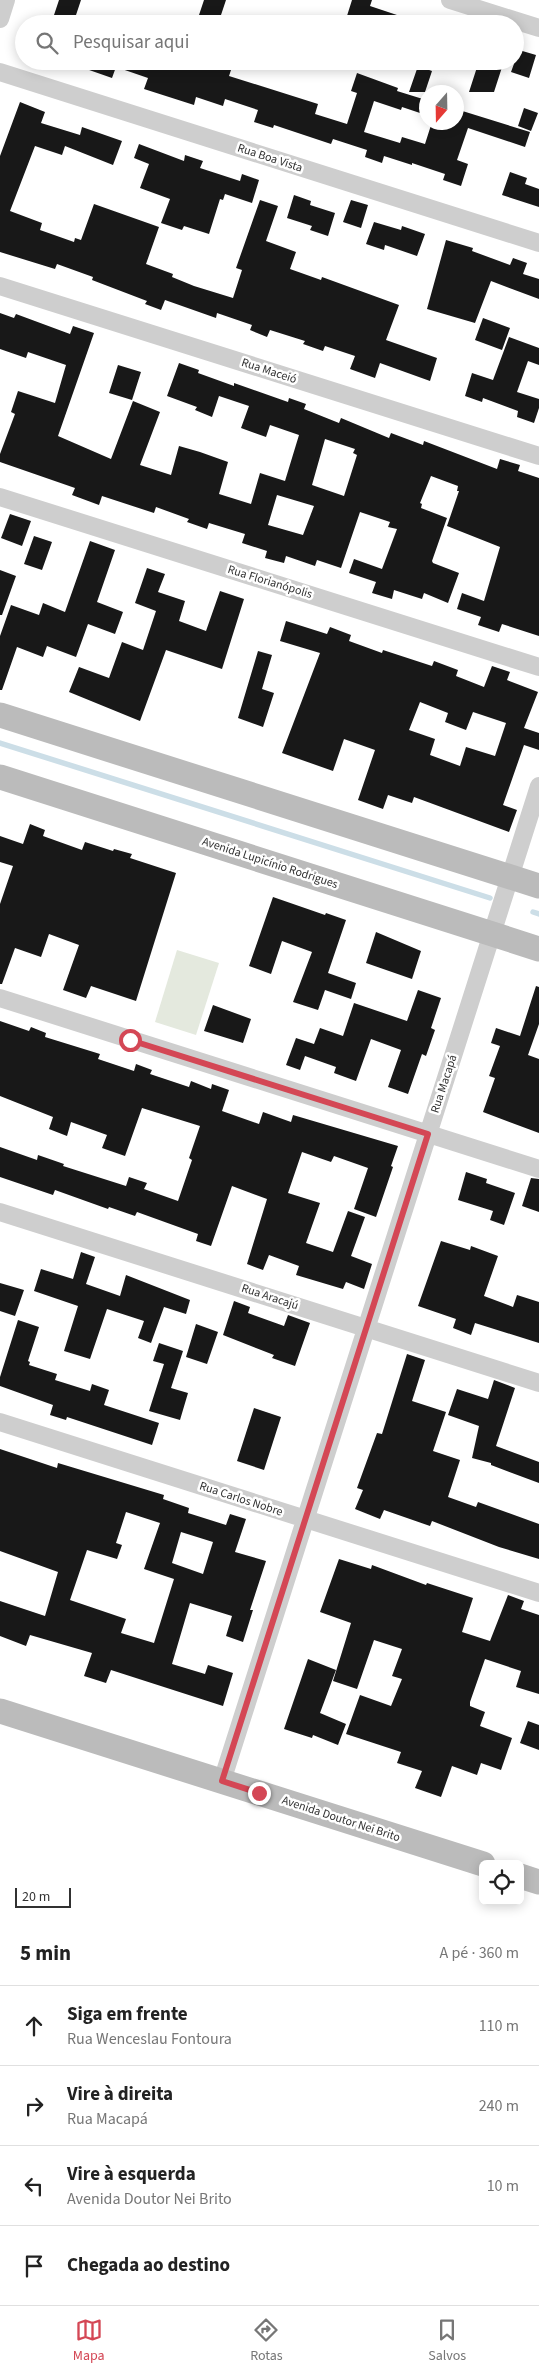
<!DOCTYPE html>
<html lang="pt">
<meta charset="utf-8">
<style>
:root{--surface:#fff;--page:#f2f2f2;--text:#222;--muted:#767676;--line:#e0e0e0;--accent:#d44755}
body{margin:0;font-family:"Source Sans 3",sans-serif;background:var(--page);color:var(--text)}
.controls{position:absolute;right:15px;bottom:15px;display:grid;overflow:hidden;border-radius:8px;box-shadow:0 2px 12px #0003}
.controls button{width:45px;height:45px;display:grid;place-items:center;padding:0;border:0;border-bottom:1px solid var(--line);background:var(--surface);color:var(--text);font:25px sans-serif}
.compass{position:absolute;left:419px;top:85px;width:45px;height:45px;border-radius:50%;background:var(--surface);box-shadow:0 2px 12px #0003;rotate:200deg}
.scale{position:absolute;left:15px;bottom:12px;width:56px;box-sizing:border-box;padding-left:5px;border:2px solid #313131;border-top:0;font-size:14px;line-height:18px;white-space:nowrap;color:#313131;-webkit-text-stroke:4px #fff;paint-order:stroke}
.stop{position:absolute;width:15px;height:15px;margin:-11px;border:4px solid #d44755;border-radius:50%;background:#fff}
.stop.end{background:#d44755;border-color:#fff;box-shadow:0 1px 5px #0008}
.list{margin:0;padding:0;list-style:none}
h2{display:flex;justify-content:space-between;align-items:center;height:65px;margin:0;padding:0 20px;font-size:21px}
h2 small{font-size:16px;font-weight:400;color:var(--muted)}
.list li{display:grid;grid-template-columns:32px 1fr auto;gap:15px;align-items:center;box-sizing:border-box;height:80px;padding:0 20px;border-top:1px solid var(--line)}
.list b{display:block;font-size:19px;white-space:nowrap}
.list p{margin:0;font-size:16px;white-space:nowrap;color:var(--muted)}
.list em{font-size:16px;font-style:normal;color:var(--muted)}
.icon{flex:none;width:28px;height:28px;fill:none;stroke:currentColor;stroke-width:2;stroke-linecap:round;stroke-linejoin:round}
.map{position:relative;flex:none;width:539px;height:1920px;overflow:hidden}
.search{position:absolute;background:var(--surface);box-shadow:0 2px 12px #0003;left:15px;right:15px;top:15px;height:55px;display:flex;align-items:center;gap:12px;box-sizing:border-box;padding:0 18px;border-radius:28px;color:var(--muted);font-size:19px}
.sheet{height:385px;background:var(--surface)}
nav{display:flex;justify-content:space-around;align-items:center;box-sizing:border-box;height:70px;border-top:1px solid var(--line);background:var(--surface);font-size:14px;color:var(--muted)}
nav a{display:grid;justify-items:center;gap:2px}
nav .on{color:var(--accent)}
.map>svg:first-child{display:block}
.green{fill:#e4e9de}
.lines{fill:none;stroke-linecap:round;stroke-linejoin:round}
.stream{stroke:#ccdee7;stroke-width:5.5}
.building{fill:#181818;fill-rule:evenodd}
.street{stroke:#cecece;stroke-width:18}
.secondary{stroke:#bbb;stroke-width:25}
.route{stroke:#d44755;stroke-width:6}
.labels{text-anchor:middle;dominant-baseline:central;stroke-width:5;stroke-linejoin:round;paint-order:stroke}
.street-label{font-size:12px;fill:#313131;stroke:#fff}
</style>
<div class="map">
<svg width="539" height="1920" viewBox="0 0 539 1920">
<rect width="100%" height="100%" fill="#fff"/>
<path class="green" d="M177,950L219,963L196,1035L155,1022Z"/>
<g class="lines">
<path class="stream" d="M0,743L490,898
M533,912L539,914"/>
</g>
<path class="building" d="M59,0H81L73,24H51Z
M204,0H226L218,24H196Z
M352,0H372L370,6L415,21L414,24H359L346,19Z
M519,50L536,55L529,78L511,72Z
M73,61H234L229,76L318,104L315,114L347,124L357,93L351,91L357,73L398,88L397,91L426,100V115L402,107L401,110L374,101L364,132L400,143L402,137L425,144L432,122H456V109L530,132L525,147L468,128L457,160L468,164L461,186L443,180L445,174L412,163V165L384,156L382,163L365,157L367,150L333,139L331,144L274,125L273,128L254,122L258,110L225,99L223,106L196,97L194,105L144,89L148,78L116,67L112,78L72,64Z
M479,61H504L494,92H469Z
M418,66L432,71L425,92H409Z
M20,102L45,112L41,123L80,135L82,127L122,141L113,165L65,146L62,155L35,146L10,211L42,223L40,230L74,242L75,238L81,240L94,204L159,227L146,264L173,274L172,277L194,286L233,298L242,270L236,268L260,200L278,206L266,241L296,252L290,269L321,280L322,277L399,305L386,340L437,358L430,381L380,363L375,378L350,369L355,356L325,346L323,351L303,344L305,341L270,330L267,337L250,330L252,325L217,313L216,318L165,300L161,310L145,304L147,301L92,280L93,277L57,264L55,269L0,252V156Z
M524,108L538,113L531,131L518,126Z
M139,144L184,161L185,155L203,161L200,168L240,181L242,174L259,180L252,203L225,194L223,200L220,199L209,234L184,226L182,230L161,223L170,199L140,188L149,164L134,158Z
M510,172L527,178L525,184L539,189V207L502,195Z
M294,195L311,201L310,205L335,213L328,236L310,230L312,226L287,218Z
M351,200L368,205L361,228L343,222Z
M374,222L401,230L402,226L425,234L417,256L385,245L384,250L366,244Z
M446,240L473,248L472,251L510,265L513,258L527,263L523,274L539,279V299L491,281L475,323L427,309Z
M0,313L14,318L16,314L70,334L73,326L94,333L58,436L111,459L133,401L160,412L140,465L171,475L179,446L200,452L228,462L219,494L251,504L260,473L285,481L299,435L270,425L266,437L241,428L249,406L219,396L212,417L195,410L197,407L167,396L179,363L199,370L198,373L234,386V383L288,402L289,398L306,404L304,409L339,423L341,418L389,438L391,433L423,445L424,441L497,469L500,459L520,465L518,471L539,478V636L502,624L499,632L478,625L481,617L457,609L462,593L484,601L500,547L447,526L459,491H457L458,486L431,476L420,503L422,504L421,508L447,518L432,561L433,563L459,573L448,603L424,593L422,599L394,590L392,599L372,593L376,582L349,573L354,559L382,569L397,529L388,527L390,522L360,512L341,568L317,560L315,566L286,556L284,563L265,558L267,551L242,543L245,534L209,523L207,529L187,522L189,519L156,507L154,513L102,496L99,505L72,495L75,488L0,462V454L15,414L11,412L18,391L55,403L66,365L28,352L26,358L0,349ZM325,439L355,449L353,453L357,455L344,496L312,485ZM277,495L314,506L303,535L268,525Z
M483,318L510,328L502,350L475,340Z
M509,337L539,348V365L528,361L517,392L539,399V408L534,423L517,417L518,411L483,398L482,402L465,396L472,373L493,380Z
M118,365L141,372L132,400L109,393Z
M10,514L31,521L22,546L1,538Z
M34,536L52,542L42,570L24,564Z
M90,541L115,550L97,602L123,612L115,634L88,624L76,657L47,646L43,657L17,647L2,690H0V636L11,605L39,615L43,603L65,612Z
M147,568L165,574L158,592L185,601L179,621L206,631L220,591L244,599L222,669L166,650L140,721L69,692L79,667L109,678L122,642L143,650L156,611L135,603Z
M0,570L16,576L2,615H0Z
M286,621L327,634L330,627L351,635L349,641L382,653L383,650L432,666L434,661L458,670L456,676L484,687L492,666L510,672L507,680L538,692L524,728L539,733V750L524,745L503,805L517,810L509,832L414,797L412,803L388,795L383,809L358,800L375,750L344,739L333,771L282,753L320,653L280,641ZM420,702L448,713L445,722L466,730L473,712L506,723L495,756L466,747L460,766L430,755L435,739L409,730Z
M258,651L272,655L262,689L274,693L263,727L238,718Z
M30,824L45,830L43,836L82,850L85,842L113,851L114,849L132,854L130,858L176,873L136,1001L91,986L86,998L63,990L79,945L49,934L41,957L15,948L2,984H0V904L13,866L0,862V836L23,844Z
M273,897L325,915L326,913L346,920L328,973L356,983L351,999L325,990L318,1010L293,1002L312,952L282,941L271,974L249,966Z
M376,932L421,951L412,979L366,963Z
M536,986L539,987V1024L528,1055L539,1059V1133L483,1112L495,1078L489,1076L500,1046L491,1043L496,1028L520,1036Z
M418,990L441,998L431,1028L435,1030L426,1056L422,1054L408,1094L388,1087L401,1050L371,1039L356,1081L334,1073L336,1067L305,1056L300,1070L286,1065L296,1038L314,1044L320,1028L343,1036L354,1003L407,1021Z
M213,1005L251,1019L243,1043L204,1031Z
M0,1021L29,1031L31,1027L46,1033L45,1037L100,1054L98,1059L134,1071L136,1064L152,1070L150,1074L189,1087L191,1081L211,1089L212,1084L229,1090L222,1111L259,1124L263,1112L291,1122L293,1115L398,1146L391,1166L393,1167L376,1217L354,1209L368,1168L334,1156L331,1162L302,1152L288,1193L320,1203L306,1243L333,1252L348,1211L365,1217L351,1256L372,1264L364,1289L346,1282L343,1289L296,1275L299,1266L269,1255L263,1270L247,1264L267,1199L232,1186L211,1246L196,1241L198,1234L137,1212L135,1216L109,1207L108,1209L55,1190L53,1195L0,1177V1147L37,1160L38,1155L64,1164L63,1166L126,1186L129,1177L147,1183L144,1189L178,1201L192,1160L189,1158L200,1126L142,1108L125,1156L102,1148L107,1135L71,1122L67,1136L49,1129L53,1117L0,1096Z
M466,1172L487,1179L486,1183L515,1193L504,1225L490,1220L493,1211L458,1200Z
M531,1178L539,1179V1212L522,1206Z
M441,1241L470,1250L471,1246L498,1256L484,1296L513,1307L517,1295L539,1302V1343L475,1323L471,1335L453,1328L456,1319L418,1306Z
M81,1252L95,1257L86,1284L120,1296L126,1275L190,1300L186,1314L164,1307L151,1343L138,1338L144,1321L107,1309L90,1359L64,1351L78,1306L34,1291L41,1269L73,1279Z
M0,1283L24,1290L15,1316L0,1311Z
M234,1301L250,1307L248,1313L284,1326L288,1315L310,1323L295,1366L272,1358L274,1355L223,1335Z
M18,1320L39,1327L28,1361L30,1362L29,1365L57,1374L55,1380L90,1391L92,1384L109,1390L104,1405L159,1423L152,1445L67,1417L66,1420L50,1415L53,1405L0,1386V1377Z
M196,1324L218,1332L207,1364L186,1357Z
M159,1343L183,1351L171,1388L188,1393L180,1420L149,1411L164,1364L153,1361Z
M407,1354L425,1360L412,1401L446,1412L433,1451L460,1460L448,1497L476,1507L478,1502L539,1524V1559L499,1547L432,1521L430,1526L384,1510L380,1519L355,1509L363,1490L357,1488L377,1433L382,1434Z
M494,1380L515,1388L496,1446L539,1462V1483L491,1465V1463L472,1458L479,1426L448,1415L457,1389L488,1399Z
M254,1408L281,1417L264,1470L237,1461Z
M0,1449L57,1468L58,1463L164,1495L163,1499L189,1508L188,1513L226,1525L230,1514L246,1519L235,1552L266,1561L250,1610H253L243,1642L226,1636L232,1616L190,1603L172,1664L205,1674L208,1665L233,1673L223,1706L111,1670L106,1683L84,1676L92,1653L30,1635L26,1646L0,1636V1601L45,1616L58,1572L0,1551ZM126,1512L160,1523L144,1569L174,1579L154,1643L121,1633L126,1619L70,1600L87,1550L117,1559L122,1545L116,1543ZM181,1532L213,1542L203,1574L172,1563Z
M339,1559L371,1569L372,1565L426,1585L427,1583L473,1598L462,1632L490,1641L508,1595L524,1601L521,1609L539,1615V1694L516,1687L521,1671L485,1659L470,1702V1706L485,1712L480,1726L512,1738L501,1770L481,1763L477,1775L452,1766L441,1797L415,1788L422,1771L397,1763L401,1752L346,1734L360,1695L391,1706L402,1679L392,1676L402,1649L374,1640L357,1689L333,1681L351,1623L320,1612Z
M308,1659L336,1670L320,1713L346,1724L338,1745L313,1735L312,1738L284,1729Z
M528,1721L539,1725V1750L520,1743Z"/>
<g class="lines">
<path class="street" d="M450,0L539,28
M0,19L6,0
M0,72L539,243
M0,286L539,456
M0,497L539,667
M0,998L539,1169
M0,1212L539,1383
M0,1422L539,1593
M222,1781L539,786"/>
<path class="secondary" d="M0,715L539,886
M0,777L539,949
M0,1711L483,1864
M520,1876L539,1882"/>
</g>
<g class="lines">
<path class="route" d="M130,1040L428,1134L222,1781L259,1793"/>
</g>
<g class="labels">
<g class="street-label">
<text transform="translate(270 158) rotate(18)">Rua Boa Vista</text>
<text transform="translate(269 371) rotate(18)">Rua Maceió</text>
<text transform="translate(270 582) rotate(17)">Rua Florianópolis</text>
<text transform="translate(270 863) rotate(18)">Avenida Lupicínio Rodrigues</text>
<text transform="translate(444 1084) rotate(-72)">Rua Macapá</text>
<text transform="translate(270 1297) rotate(18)">Rua Aracajú</text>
<text transform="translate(241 1499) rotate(18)">Rua Carlos Nobre</text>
<text transform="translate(341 1819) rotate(18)">Avenida Doutor Nei Brito</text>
</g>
</g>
</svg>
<div class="controls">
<button><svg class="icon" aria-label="locate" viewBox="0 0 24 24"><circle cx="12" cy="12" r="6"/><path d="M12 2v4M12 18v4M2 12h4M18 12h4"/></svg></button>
</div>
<svg class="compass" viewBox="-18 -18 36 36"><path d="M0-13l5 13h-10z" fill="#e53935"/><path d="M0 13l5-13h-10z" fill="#767676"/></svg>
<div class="scale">20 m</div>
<div class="stop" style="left:130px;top:1040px"></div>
<div class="stop end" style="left:259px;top:1793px"></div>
<div class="search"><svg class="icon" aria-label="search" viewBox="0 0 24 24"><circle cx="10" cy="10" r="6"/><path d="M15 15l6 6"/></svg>Pesquisar aqui</div>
</div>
<section class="sheet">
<h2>5 min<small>A pé · 360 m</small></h2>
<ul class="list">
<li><svg class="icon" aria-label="ahead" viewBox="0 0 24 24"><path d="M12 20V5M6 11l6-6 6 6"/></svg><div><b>Siga em frente</b><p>Rua Wenceslau Fontoura</p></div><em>110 m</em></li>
<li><svg class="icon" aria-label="right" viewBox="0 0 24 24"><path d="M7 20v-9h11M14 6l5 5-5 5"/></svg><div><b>Vire à direita</b><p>Rua Macapá</p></div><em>240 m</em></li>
<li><svg class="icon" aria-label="left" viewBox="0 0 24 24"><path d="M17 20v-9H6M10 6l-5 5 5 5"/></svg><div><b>Vire à esquerda</b><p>Avenida Doutor Nei Brito</p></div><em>10 m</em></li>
<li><svg class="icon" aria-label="arrive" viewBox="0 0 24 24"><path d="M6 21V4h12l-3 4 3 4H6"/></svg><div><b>Chegada ao destino</b></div></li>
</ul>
</section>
<nav>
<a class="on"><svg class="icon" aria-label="map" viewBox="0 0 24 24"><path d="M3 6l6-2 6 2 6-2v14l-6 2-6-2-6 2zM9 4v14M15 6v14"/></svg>Mapa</a>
<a><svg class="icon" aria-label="directions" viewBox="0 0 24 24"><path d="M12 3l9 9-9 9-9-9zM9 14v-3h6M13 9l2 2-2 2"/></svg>Rotas</a>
<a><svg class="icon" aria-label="saved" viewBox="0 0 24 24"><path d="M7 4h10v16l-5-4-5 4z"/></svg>Salvos</a>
</nav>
